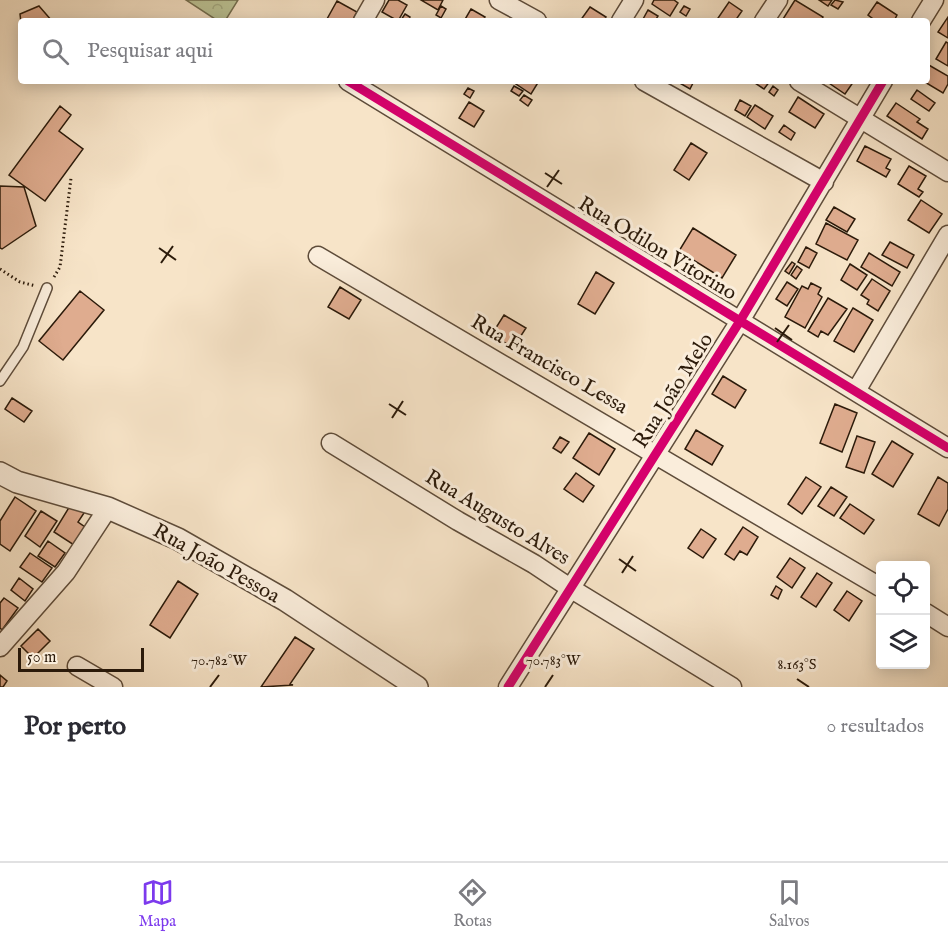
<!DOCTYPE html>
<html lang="pt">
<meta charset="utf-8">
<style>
:root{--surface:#fff;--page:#f2f2f3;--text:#2b2b33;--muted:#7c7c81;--line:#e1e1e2;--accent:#7c3aed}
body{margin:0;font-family:"IM FELL English",serif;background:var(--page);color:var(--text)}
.controls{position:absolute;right:18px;bottom:18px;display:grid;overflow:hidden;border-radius:6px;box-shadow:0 3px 15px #0003}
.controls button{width:54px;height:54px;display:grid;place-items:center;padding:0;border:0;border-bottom:2px solid var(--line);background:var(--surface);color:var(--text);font:30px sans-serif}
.scale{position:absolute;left:18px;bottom:15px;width:126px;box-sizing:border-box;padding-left:6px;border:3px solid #2b1a0a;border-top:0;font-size:16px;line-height:21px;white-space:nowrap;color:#2b1a0a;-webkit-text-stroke:4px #faeddb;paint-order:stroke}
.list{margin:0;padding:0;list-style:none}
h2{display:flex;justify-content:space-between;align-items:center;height:78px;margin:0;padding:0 24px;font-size:26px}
h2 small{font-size:20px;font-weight:400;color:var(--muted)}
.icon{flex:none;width:33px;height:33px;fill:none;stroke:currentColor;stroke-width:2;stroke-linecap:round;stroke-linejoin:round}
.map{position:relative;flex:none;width:948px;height:687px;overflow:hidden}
.search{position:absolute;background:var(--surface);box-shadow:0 3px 15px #0003;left:18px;right:18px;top:18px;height:66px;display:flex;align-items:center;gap:15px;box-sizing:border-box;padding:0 21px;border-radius:6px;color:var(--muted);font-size:22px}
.sheet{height:174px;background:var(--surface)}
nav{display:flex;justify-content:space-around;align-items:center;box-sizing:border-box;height:84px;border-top:2px solid var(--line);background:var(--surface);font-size:16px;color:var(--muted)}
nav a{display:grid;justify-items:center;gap:3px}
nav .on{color:var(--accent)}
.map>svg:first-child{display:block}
.forest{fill:url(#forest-crowns);stroke:#746f50;stroke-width:1.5}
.building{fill:#dfac8f;stroke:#2b1a0a;stroke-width:1.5}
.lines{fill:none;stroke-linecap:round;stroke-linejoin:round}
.service-casing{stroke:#5e4c3a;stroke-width:12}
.minor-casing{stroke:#5e4c3a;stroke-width:21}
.tertiary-casing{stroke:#5e4c3a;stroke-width:24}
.path{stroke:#2b1a0a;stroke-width:3;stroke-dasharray:1.5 3;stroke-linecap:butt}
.service{stroke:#faeddb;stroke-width:9}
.minor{stroke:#faeddb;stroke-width:18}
.tertiary{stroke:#faeddb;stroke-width:21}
.cycleway-casing{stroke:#faeddb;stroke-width:13}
.cycleway{stroke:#d6006c;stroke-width:9}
.ticks{fill:none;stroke:#2b1a0a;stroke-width:2}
.labels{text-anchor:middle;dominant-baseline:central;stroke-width:6;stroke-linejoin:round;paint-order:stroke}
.street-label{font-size:21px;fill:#2b1a0a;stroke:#faeddb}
.ticks-label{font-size:15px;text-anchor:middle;fill:#2b1a0a;stroke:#faeddb;stroke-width:6;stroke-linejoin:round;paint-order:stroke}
</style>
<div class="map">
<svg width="948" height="687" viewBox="0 0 948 687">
<defs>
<pattern id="forest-crowns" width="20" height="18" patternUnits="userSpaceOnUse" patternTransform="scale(1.5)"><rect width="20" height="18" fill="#bcc496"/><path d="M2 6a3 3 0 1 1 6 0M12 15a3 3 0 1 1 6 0" fill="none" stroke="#a2a880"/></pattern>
</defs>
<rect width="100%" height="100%" fill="#f7e4c8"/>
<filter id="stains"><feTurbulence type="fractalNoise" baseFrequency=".00333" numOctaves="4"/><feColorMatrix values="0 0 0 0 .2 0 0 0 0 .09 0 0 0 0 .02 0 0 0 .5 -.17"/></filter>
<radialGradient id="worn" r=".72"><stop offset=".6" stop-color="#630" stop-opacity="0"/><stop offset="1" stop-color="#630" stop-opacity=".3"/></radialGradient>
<path class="forest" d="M186,0H238L225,21H218Z"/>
<path class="building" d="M389,0H398L407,5L398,21L382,12Z
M421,0H443L438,10Z
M654,0H674L678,3L670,16L652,4Z
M795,0L823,17L821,21H786L783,19Z
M819,0H832L828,6Z
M835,0L843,2L838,9L831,5Z
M337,1L357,12L352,21H330L327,19Z
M729,2L742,11L735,21H716Z
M877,2L897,15L894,21H876L868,15Z
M39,6L52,21H21V23L20,14Z
M441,6L446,9L441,18L436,15Z
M684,6L690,9L686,16L680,12Z
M590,7L606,17L603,21H580Z
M471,9L485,17L482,21H464Z
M648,10L658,16L655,21H642Z
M405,14L410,17L408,21L401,20Z
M948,17V38L938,32Z
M946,42L948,43V66L936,59Z
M927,64L948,76V84L943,93L923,81H927Z
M518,81H539L531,94L516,84Z
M678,81H694L690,89L678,82Z
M752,81H770L764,89Z
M826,81H854L845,94Z
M514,86L523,91L519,96L511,91Z
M773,86L778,90L774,96L769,92Z
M468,88L474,91L470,98L464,94Z
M917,90L935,103L929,111L911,99Z
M524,95L532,100L528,106L520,100Z
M798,97L824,114L815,128L789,112Z
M740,100L751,106L745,116L735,110Z
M469,102L484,111L474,127L459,118Z
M896,103L920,119L917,122L928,129L922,139L887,116Z
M755,105L773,116L765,129L747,117Z
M60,106L71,115L59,131L83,149L45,201L9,175Z
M784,125L795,133L791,140L779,132Z
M691,143L707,153L689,180L674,170Z
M865,146L891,159L886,168L890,170L886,177L857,161Z
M909,166L926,176L918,189L923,192L919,197L898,184Z
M0,186L24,187L36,226L2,249L0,248Z
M921,200L942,214L929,233L908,220Z
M834,207L855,219L847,232L826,220Z
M826,223L858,240L847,260L816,244Z
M693,228L736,255L722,278L679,251Z
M890,242L914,255L907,268L882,255Z
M806,247L817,253L809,268L798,262Z
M869,253L900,272L892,286L861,267Z
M792,262L795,264L789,274L785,271Z
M850,264L867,275L857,290L841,280Z
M797,266L802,270L796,279L791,275Z
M596,272L614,283L595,314L578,304Z
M872,279L890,291L878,311L867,304L869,300L861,295Z
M787,282L798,289L787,306L776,299Z
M811,283L821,288L818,294L822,297L805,328L785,317L802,286L808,289Z
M340,287L361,300L349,319L328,307Z
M80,291L104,310L63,360L39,341Z
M828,298L847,309L828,335L821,331L818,337L808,331Z
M853,308L873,320L854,352L834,341Z
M504,315L526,328L513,348L492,334Z
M723,376L746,390L735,408L712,394Z
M12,398L32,411L24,422L5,409Z
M835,404L857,413L842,452L820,443Z
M696,430L723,446L712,465L685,449Z
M589,433L615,449L599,475L573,458Z
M857,436L875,442L864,473L846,467Z
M560,437L569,442L561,453L553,448Z
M892,441L913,454L893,487L872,474Z
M576,473L594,486L583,502L564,489Z
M806,477L821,487L802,514L788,504Z
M938,477L948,483V509L939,526L918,514Z
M831,487L847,497L834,516L818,506Z
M15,497L36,511L10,551L0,544V521Z
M73,501L86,510L78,522L85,527L74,545L54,532Z
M850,504L874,520L864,534L840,518Z
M41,511L57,521L40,547L25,536Z
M743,527L758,537L747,555L740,551L734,560L725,554Z
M701,529L716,539L703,558L688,548Z
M48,541L65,553L55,567L38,556Z
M30,553L52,568L42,582L20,567Z
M790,558L805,568L792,588L777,577Z
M817,573L832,583L816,607L801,597Z
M19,578L33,589L25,601L11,590Z
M178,581L198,594L170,638L150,625Z
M776,586L782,590L778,599L771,595Z
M847,591L862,601L849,621L834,610Z
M4,598L18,608L2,630L0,628V603Z
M38,629L50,641L33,658L21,646Z
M295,637L314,649L290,684L293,685L261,687Z
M0,675L7,681L3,687H0Z"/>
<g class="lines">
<defs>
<path id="service" d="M0,381L23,347L47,288"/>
<path id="minor" d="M499,0L537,21
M363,21L375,0
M621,21L634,0
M764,21L778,0
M921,21L934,0
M348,81L948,448
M644,81L824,182
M799,81L948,172
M318,256L880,587
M856,391L948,235
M331,443L458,521L534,564L570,588L732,687
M926,613L948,627
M0,647L66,572L108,508
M77,666L113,687
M508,687L740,321L883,81"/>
<path id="tertiary" d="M0,473L17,482L108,508L178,539L285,600L417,687"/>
</defs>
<use href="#service" class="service-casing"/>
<use href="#minor" class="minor-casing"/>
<use href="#tertiary" class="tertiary-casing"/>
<path class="path" d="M0,269L20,282L36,286
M54,277L60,267L71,178"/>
<use href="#service" class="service"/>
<use href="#minor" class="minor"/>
<use href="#tertiary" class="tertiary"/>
<defs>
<path id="cycleway" d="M348,81L948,448
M508,687L740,321L883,81"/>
</defs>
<use href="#cycleway" class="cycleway-casing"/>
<use href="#cycleway" class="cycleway"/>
</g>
<path class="ticks" d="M545,173L562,184M547,187L559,170M159,248L176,260M161,263L173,246M775,328L792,340M777,342L789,325M389,404L406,415M392,418L403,401M619,559L636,571M622,573L633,556M797,679L809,687M210,687L219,675M545,687L553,675"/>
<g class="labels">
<g class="street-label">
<text transform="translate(657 249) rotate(31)">Rua Odilon Vitorino</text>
<text transform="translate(549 365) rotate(30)">Rua Francisco Lessa</text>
<text transform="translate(674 391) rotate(-58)">Rua João Melo</text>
<text transform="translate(497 518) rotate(31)">Rua Augusto Alves</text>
<text transform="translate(216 564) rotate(29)">Rua João Pessoa</text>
</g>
</g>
<g class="ticks-label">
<text x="219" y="665">70.782°W</text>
<text x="553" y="665">70.783°W</text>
<text x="797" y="669">8.163°S</text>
</g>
<rect width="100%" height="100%" filter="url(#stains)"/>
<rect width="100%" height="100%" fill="url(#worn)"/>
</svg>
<div class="controls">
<button><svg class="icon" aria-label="locate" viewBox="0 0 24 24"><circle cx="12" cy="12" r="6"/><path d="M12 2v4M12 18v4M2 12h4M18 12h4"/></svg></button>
<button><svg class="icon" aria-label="layers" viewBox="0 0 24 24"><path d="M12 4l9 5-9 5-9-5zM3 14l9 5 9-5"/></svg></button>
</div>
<div class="scale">50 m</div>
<div class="search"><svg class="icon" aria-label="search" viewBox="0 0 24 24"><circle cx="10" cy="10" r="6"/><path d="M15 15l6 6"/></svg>Pesquisar aqui</div>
</div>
<section class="sheet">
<h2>Por perto<small>0 resultados</small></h2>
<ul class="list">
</ul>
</section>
<nav>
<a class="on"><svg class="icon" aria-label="map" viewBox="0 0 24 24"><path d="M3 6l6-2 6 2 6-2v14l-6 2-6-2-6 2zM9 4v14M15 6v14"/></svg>Mapa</a>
<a><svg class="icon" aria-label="directions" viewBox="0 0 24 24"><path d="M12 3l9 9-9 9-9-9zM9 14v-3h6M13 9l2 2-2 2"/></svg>Rotas</a>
<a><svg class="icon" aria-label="saved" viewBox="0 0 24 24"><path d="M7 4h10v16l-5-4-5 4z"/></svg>Salvos</a>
</nav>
